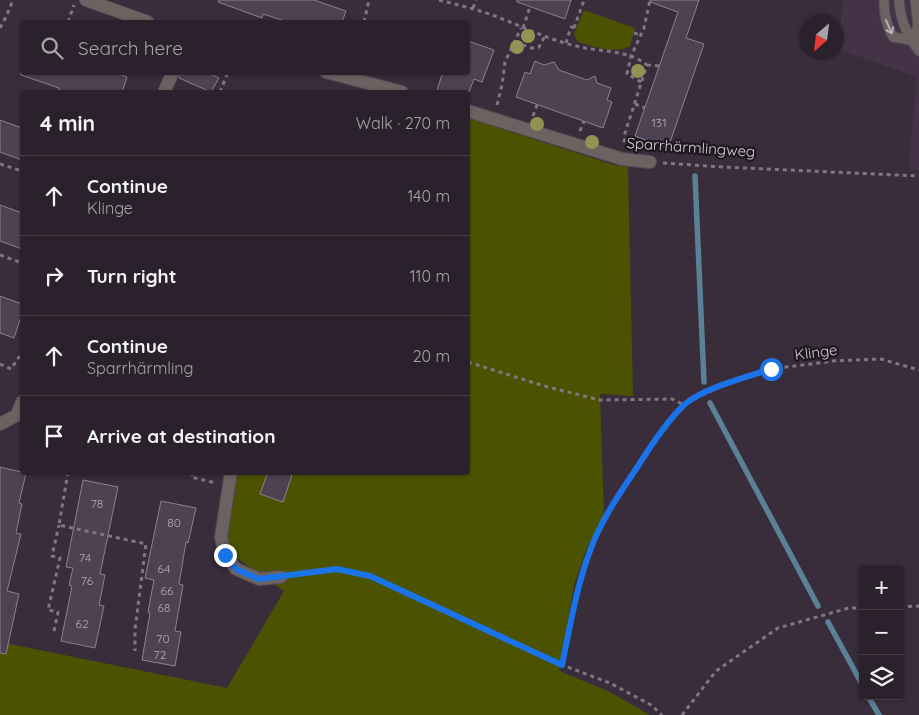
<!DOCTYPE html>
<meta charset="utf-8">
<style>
:root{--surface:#2b212c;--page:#372e38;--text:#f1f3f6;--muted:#a6a3a9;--line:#473e48}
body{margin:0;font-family:Quicksand,sans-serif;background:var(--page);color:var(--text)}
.controls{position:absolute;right:15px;bottom:15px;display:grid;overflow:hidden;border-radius:5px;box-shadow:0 1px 4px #0004}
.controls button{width:45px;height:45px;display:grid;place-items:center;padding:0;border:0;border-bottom:1px solid var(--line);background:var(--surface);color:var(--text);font:25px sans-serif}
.compass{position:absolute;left:799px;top:15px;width:45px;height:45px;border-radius:50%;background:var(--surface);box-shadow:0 1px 4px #0004;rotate:208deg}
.stop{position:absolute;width:15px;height:15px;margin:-11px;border:4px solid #1a73e8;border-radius:50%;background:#fff}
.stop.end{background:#1a73e8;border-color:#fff;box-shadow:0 1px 5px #0008}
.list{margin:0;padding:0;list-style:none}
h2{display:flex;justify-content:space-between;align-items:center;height:65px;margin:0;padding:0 20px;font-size:21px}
h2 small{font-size:16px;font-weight:400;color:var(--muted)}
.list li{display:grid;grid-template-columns:32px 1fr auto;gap:15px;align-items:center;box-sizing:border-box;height:80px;padding:0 20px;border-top:1px solid var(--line)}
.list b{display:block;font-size:19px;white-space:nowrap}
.list p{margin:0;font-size:16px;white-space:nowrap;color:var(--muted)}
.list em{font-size:16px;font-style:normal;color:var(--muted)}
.icon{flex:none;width:28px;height:28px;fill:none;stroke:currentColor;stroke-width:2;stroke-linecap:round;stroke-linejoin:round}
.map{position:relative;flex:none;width:919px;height:715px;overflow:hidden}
.search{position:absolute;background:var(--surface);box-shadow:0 1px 4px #0004;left:20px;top:20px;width:450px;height:55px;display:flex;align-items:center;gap:12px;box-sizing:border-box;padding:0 18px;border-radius:5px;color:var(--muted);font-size:19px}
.panel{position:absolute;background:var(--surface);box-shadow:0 1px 4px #0004;left:20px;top:90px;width:450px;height:385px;border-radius:5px}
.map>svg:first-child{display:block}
.built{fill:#443347}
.green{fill:#4b5300}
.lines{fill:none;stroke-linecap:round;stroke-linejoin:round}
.stream{stroke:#5b8197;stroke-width:5.5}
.building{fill:#4e4151;stroke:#8f7f91}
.lane-casing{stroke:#554957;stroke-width:11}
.street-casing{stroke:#554957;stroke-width:14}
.path{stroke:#817683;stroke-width:3;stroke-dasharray:4 4;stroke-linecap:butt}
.lane{stroke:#6d6262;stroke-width:9}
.street{stroke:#6d6262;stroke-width:12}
.tree{fill:#909354}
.oneway{stroke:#b7aeb5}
.route{stroke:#1a73e8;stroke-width:6}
.labels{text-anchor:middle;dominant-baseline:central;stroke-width:4.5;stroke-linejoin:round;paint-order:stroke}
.number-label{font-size:12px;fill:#b5abb6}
.street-label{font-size:15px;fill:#d7ced8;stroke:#1d171e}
</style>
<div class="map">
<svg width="919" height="715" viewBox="0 0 919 715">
<rect width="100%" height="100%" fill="#392c3b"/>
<path class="built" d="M843,0H919V170H908L917,77L838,49Z"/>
<path class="green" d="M584,10L635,28L630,46C615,55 593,46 578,42L574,34Z
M468,118L614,165L628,167L633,396L600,394L604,515L587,548L574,585L559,671L608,691L650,715H0V642L227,688L284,591L234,556L226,537L235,473L468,472Z"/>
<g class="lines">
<path class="stream" d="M695,176L704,382
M710,403L818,606
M828,622L863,686
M868,696L879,715"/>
</g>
<path class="building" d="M219,0H314L346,11L342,22H288L263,14L262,18L218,2Z
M517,0H571L565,19L517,2Z
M650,0H699L686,38L704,44L668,148L635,136L678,12L650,2Z
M468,41L494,50L482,82L474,79L469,92H446L437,90L443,72H468Z
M535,61L544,65L554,62L559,70L587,80L595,76L597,83L611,88L607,100L612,102L603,128L516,97L525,72L530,74Z
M21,72H114L127,77L122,92H58L59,88L21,75Z
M181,72H205L219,78L211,92L179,78Z
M0,120L22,128V160L0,152Z
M0,205L22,213V249L0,241Z
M0,296L22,304V314L14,338L0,333Z
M0,467L26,473L19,503L22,504L16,533L21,534L7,591L19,594L6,654L0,653Z
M268,472H293L283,502L260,494Z
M83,480L118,487L100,574L105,575L99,605L104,606L95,648L61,641L72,586L69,585L73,568L66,567Z
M161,501L196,508L188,543L186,542L179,584L183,585L175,631L181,632L175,666L142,660L150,613L148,612L154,580L145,578Z"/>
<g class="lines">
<defs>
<path id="lane" d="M884,0C884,14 886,24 893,37L910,40L919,39
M899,0C900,19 907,36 919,51
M910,40L918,27L915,0"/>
<path id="street" d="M86,0L148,22
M326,72L402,92
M164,92L173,72
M468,111L622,159L650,162
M0,424L17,415L22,402
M231,472L221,537L225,555L236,569L259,579L281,577"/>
</defs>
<use href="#lane" class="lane-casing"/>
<use href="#street" class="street-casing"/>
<path class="path" d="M439,0C462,6 484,11 505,20C530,30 555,42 581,47C602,52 629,50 647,65L625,133L624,144
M473,8L476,0
M68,22L74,5
M364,22L369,0
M0,28L6,17L13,0
M523,28L530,7
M574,28L584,0
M634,33L641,35
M515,42L531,48L539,47L545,36
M566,43L571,27L577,28
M647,65L660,66
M641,82L627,74L631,56L644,28L650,0
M220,92L228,72
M442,92V91
M635,104L645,108
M497,105L502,85L505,62L521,28
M533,116L537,105
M580,131L584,121
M663,163L723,167L919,176
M0,164L22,171
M0,255L22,263
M468,362L544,386L600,400L672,399L684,405
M0,364L11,369L19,357L22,358
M68,472L59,525L146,544L135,629V651
M193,472L191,477L216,483
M293,575L337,569L370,576L562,665L610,683L651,705L662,715
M900,607L919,606
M54,631L58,612L48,610L60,558L52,556L59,525
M562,665L578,586L590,550L609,511L652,444L684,405L698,397L727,384L771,369L833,361L881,359L919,370
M682,715L716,671L778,628L849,608H863"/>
<use href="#lane" class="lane"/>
<use href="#street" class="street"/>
</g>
<g class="tree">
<circle cx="528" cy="36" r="7"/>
<circle cx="517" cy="47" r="7"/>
<circle cx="638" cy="71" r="7"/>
<circle cx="537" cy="124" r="7"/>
<circle cx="592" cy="142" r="7"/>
</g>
<defs><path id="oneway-shaft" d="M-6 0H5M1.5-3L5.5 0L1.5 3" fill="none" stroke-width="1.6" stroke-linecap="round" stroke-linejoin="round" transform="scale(1.25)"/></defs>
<use class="oneway" href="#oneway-shaft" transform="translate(889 27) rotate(66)"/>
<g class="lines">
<path class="route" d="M225,555L236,569L259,579L337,569L370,576L562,665C570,627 576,588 590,551C601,520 620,493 638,466C650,447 668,420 684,405C703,388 747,377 771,369"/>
</g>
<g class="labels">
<g class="number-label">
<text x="659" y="122">131</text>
<text x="97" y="503">78</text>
<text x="174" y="522">80</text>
<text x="85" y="557">74</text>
<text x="164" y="568">64</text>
<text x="87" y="580">76</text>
<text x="167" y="590">66</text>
<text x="164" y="607">68</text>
<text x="82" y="623">62</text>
<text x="163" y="638">70</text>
<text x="160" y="654">72</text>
</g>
<g class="street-label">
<text transform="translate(691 147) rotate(4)">Sparrhärmlingweg</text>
<text transform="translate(816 352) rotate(-7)">Klinge</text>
</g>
</g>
</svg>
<div class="controls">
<button>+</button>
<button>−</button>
<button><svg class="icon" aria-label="layers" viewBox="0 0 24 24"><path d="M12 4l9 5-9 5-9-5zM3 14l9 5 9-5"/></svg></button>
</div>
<svg class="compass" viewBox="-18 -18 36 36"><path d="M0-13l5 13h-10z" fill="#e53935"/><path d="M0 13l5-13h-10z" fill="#a6a3a9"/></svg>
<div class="stop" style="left:771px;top:369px"></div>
<div class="stop end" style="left:225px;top:555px"></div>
<div class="search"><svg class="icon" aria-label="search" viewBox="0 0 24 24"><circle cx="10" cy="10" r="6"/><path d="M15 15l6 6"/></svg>Search here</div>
<section class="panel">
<h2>4 min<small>Walk · 270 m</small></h2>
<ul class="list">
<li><svg class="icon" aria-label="ahead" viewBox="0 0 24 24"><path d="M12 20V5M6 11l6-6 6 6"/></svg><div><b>Continue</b><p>Klinge</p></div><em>140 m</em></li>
<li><svg class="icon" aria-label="right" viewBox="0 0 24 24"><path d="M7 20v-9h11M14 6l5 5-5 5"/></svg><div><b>Turn right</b></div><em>110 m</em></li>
<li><svg class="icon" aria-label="ahead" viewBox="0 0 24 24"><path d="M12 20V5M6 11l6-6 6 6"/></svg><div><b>Continue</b><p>Sparrhärmling</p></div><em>20 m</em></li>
<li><svg class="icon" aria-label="arrive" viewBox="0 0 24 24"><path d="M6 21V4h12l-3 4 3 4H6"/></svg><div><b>Arrive at destination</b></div></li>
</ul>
</section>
</div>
